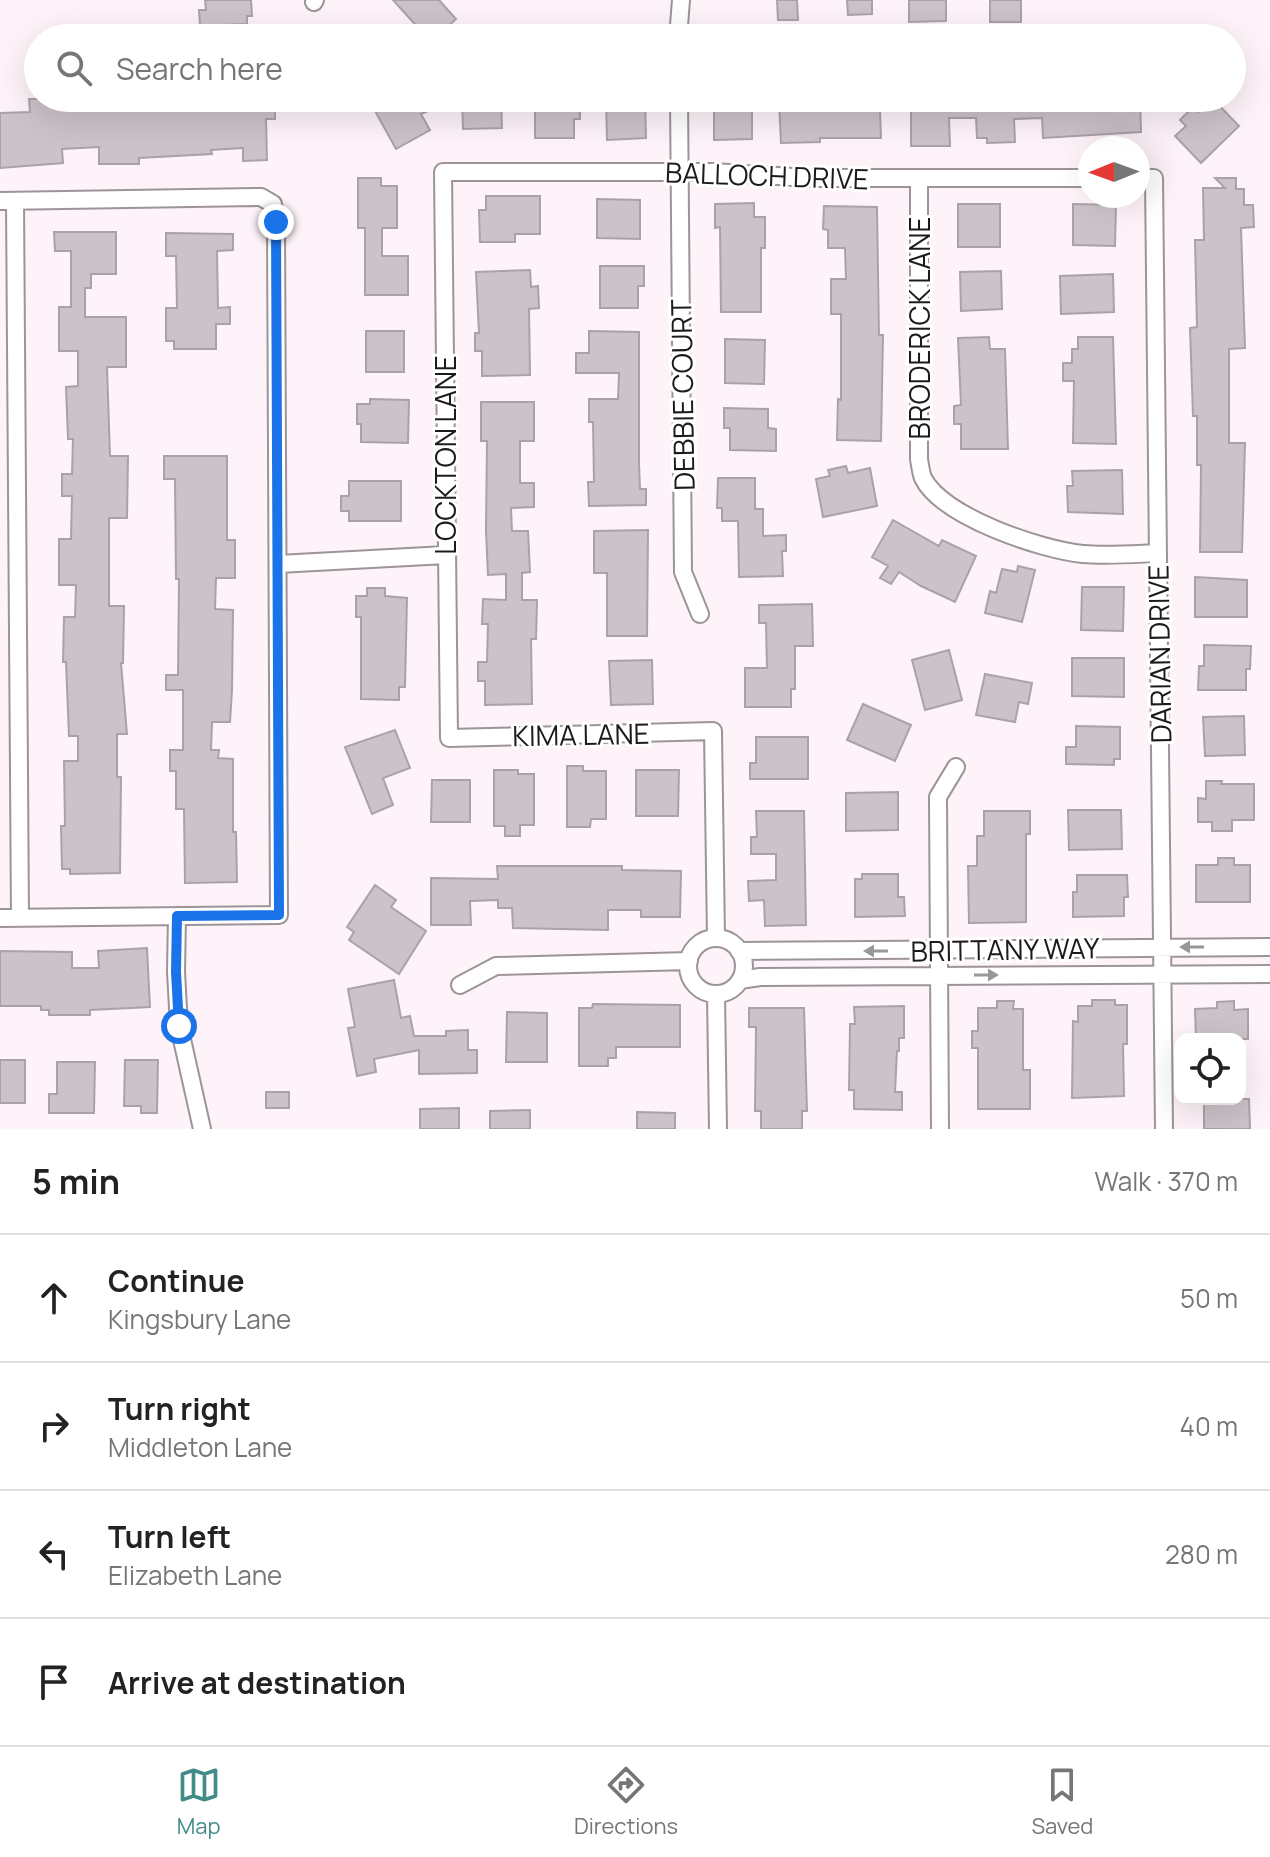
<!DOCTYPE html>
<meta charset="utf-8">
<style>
:root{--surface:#fff;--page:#f2f2f2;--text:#222;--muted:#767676;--line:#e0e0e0;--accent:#438b86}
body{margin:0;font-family:Manrope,sans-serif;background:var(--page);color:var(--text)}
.controls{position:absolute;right:24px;bottom:24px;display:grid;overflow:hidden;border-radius:16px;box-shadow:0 8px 32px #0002}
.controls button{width:72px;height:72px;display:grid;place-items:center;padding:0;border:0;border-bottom:2px solid var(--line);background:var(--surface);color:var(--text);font:40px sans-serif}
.compass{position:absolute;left:1078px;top:136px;width:72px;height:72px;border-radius:50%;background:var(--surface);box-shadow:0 8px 32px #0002;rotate:269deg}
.stop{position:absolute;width:24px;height:24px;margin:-18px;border:6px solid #1a73e8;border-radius:50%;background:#fff}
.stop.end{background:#1a73e8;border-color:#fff;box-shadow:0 2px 8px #0008}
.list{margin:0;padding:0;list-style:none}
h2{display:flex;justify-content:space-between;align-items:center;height:104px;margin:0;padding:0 32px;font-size:34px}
h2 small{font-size:26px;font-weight:400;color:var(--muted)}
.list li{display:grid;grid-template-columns:52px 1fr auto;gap:24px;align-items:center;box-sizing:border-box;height:128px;padding:0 32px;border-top:2px solid var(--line)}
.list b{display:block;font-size:30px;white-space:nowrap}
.list p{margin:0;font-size:26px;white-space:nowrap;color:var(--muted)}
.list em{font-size:26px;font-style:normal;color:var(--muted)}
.icon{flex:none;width:44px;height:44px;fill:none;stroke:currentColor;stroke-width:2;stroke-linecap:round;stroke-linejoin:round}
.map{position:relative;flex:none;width:1270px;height:1129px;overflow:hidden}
.search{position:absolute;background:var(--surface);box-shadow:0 8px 32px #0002;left:24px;right:24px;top:24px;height:88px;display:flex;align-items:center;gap:20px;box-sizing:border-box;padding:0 28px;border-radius:44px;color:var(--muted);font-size:30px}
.sheet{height:616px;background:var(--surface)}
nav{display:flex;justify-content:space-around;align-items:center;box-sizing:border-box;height:112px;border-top:2px solid var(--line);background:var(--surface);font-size:22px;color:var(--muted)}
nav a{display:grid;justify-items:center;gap:4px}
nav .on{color:var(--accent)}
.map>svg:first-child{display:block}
.building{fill:#ccc3c9;stroke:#aba2a8;stroke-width:2}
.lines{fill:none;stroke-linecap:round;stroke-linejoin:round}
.street-casing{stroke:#9c9499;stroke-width:20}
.street{stroke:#fff;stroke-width:16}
.oneway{fill:#999899}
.route{stroke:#1a73e8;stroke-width:10}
.labels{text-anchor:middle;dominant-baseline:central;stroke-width:6;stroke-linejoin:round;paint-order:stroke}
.street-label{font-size:28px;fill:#1d1a1c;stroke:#fff}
</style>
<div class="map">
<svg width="1270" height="1129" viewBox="0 0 1270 1129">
<rect width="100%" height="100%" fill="#fdf3f9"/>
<path class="building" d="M205,0H251L252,16H247V24L200,26L199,10H206Z
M393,0H439L456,19L436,38H413L421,31Z
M777,0H797L798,20H778Z
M847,0H872V14L848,15Z
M909,0H946V21L909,22Z
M990,0H1021V22H990Z
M123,98V103H139V106L189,103V98H209L210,104L275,102V119H266L267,160L243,161V148L211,150L212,154L139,158V164H99V147L62,149L63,163L0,168V113L30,112L29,99Z
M377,98H421L428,111L421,114L430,130L396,149L370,102Z
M462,98H501L502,128L463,129Z
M606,98H645L646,138L607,140Z
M714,98H776V110H752V139L714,140Z
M843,98H1140L1141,132L1043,138L1042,118L1014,119L1015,142L987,143V138H977L976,118H949L950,146H911V110L880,111L881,138H820V142L781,143L779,101Z
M1212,98L1239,126L1201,163L1175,136L1186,126L1180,120L1193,107L1198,112Z
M535,100H580V119H574V138H535Z
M358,178H381V186H397V228H382V256H408V295H365V228H358Z
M1215,178H1236V189H1244V205H1253L1254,227L1241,228L1245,348L1229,349V443H1245L1242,552H1200L1201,465H1197V416H1193L1190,328L1197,327L1195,240H1204L1203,188H1225Z
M486,196H540V234H515V242H480L479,210H486Z
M597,199L640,200V239L597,238Z
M754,203V217H765V248H761V312H721L720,227L715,228V204Z
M958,204H1000V247H958Z
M1073,204L1116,205L1115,246L1073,245Z
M824,206L877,207L879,335H883L881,441L837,440L838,399L841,400V314H831V279H846L845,248H828V230L823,229Z
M54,232H116V274H91V288H85V317H126V367H107L110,456H128L127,518H109V606H124L123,663H121L127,734H117V777H121L120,873L70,874V869H62L61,826H65L64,761H78V736H69L66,662H63L64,617H75L76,585H59V539H71L72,496H62V474H72L73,439H68L66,387L78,386V351H59V307H71V251H55Z
M166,233L233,234V250L217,251L218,308L230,307V324H216V349H174V341H166V308H177L176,256H166Z
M600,266H644V286H638V308H600Z
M530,270L531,287L538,286L539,308L529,309L530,375L482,376V351H475V333H479L476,272Z
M1001,271L1002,309L961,311L960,272Z
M1113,274L1114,312L1061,314L1060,276Z
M366,331H404V372H366Z
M589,331L639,332V464L640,489H646V505L589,506L588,482H594L593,422H589V399H618L619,373H576V353H589Z
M989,337L990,349H1005L1008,449H961V424H954V406L961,405L958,338Z
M1078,337H1113L1116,444L1073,443L1074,381H1063V363H1072V349H1078Z
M725,339L765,340L764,384L725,383Z
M370,399L409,400L408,443L361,442V424H357V404H370Z
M481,402H534V441H520V483H534V507L511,508L512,531H528L530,572L522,573V600H537L536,639H531L532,704L485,705V681H478V662H487L488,624H482L483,599L506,600V574L488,575L486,531L487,441H481Z
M724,408L768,409V428L776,429V451L730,450V428H724Z
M164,456H227V540H235V578H216L215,609L233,610L232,690L230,722H212L211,750H219L218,758L233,759V832H236L237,882L185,883L184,809H176V771H170V750H183V690H166V675H178L179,579H176L175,479H164Z
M846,466L848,473L870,468L877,506L823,517L816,479L830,476L828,470Z
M1122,470L1123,514L1068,512L1067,486H1073L1072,471Z
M718,478H755V509H763V536L786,535V551H782L783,576L739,577L738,521H722V508H717Z
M349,481H401V521H349V511H341V496H349Z
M893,520L939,546L942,540L976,556L955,602L921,586L899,572L891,584L880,578L888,566L872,557Z
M648,530L647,636H607V573H594V531Z
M1018,566L1035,570L1022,622L985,613L990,591L996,593L1002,569L1017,572Z
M1195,577L1247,580V617H1195Z
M1082,587H1124L1123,631L1081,630Z
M367,588H385V596L407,598L405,687H399V700L361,699V617H356V596H367Z
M812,604L813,646H795V689H791V707H745V668H767L766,623H759V605Z
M1204,645L1251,646L1250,669H1246V690H1198L1199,666H1204Z
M949,650L962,700L925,710L912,660Z
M1072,658H1124V697L1072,696Z
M652,660L653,704L611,705L609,661Z
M985,674L1032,683L1028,704L1019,702L1015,722L976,715Z
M863,704L911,725L895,761L847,740Z
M1244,716L1245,755L1205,756L1203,717Z
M1076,726L1120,727V759H1114V765L1066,764V747H1076Z
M395,730L410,768L383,778L393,805L372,814L345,747Z
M756,737H808V779H750V763H756Z
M567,766H583V771H606V819H591L590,827H567Z
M494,770H518V774H534V825H520V836H505V826H494Z
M636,770H679L678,816H636Z
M432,780H470V822H431Z
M1206,781H1222L1221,784H1254V820H1232V831H1212V822H1198V798L1206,799Z
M898,792V830L846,831V793Z
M1068,810H1121L1122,849L1069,850Z
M756,811H804L806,925L765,926L764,900L749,901L748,881L776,880V854H751V837H757Z
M984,811H1030V834H1026V922L969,923L968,866H977V836H984Z
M1218,858H1234V865H1250V902H1196V865H1218Z
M497,866H622V870L681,871L680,917H641V910H608V930L513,928L512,908H498V900L470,901L471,925H431V878L498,879Z
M862,874H898V897H904L905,916L855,917V879H862Z
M1077,875H1127L1128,897H1124V916L1073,917V892H1077Z
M375,885L396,900L391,907L426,931L399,974L349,940L354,932L347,927Z
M147,948L150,1007L90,1010V1015H49V1010H41V1006H0V951L72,952V968H99L98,951Z
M394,980L401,1018L410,1016L414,1036H446V1031L468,1030V1050H477V1073L419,1074V1050L374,1059L376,1072L357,1076L348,1028L355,1027L348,989Z
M1092,1000H1115V1005H1127V1044H1123L1124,1096L1072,1098L1073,1021L1078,1022V1006H1092Z
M997,1001H1014L1013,1009H1023V1070H1030V1109H978V1048H972V1031H978V1008H997Z
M1234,1001V1010L1248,1009V1039H1196L1195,1009L1217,1008V1002Z
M593,1004L680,1005V1047H616V1058H608V1066H579V1008H592Z
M904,1006V1038H899V1051H897L895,1092H902V1110L854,1109V1090H849L850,1024H855L854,1007Z
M749,1008H804L807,1111H802V1129H761V1111H755L756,1027H749Z
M507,1012L547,1013V1062H506Z
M0,1060H25V1103H0Z
M125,1060H158L157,1113H141V1106H124Z
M57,1062H95L94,1113H49V1094H57Z
M266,1092H289V1108H266Z
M1204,1099H1249L1250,1129H1204Z
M459,1108V1129H420V1109Z
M530,1110V1129H490V1111Z
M637,1112L675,1113V1129H637Z"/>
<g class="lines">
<defs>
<path id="street" d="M314,2L315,0
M678,38L681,0
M679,98L683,572L700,614
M919,178V459C920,465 921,473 923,478C942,517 1042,550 1083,554C1107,556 1133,554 1157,553
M1138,178H1154L1164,1129
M0,201L261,197L273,204L276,222L279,915L0,918
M15,201L20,918
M278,564L446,555
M177,916L176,972L179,1026L202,1129
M716,938L713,731L449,738L443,172H713L808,178H1090
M688 966a28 28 0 1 1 56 0a28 28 0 1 1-56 0Z
M739,951L1270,947
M740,980L760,977L1270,974
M460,985L496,966L689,961
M716,994L718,1129
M940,1129L938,797L956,767"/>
</defs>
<use href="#street" class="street-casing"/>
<use href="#street" class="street"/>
</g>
<defs><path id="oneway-solid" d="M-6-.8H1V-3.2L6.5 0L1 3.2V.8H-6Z" transform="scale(2)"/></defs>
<g class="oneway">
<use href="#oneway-solid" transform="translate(1192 947) rotate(180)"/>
<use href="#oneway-solid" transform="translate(876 951) rotate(180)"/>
<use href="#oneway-solid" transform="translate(986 975)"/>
</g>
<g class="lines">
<path class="route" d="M179,1026L176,972L177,916L279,915L276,222"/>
</g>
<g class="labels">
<g class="street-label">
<text transform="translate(767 175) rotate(2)">BALLOCH DRIVE</text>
<text transform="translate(919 328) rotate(-90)">BRODERICK LANE</text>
<text transform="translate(682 395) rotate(-91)">DEBBIE COURT</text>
<text transform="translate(445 455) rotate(-90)">LOCKTON LANE</text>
<text transform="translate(1159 654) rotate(-91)">DARIAN DRIVE</text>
<text transform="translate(581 734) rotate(-1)">KIMA LANE</text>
<text transform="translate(1005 949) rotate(-1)">BRITTANY WAY</text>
</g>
</g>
</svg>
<div class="controls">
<button><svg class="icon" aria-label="locate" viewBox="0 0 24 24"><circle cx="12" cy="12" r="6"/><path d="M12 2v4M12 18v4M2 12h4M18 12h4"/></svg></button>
</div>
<svg class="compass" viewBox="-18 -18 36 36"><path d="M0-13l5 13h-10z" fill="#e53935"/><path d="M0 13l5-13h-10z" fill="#767676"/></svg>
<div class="stop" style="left:179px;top:1026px"></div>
<div class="stop end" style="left:276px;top:222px"></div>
<div class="search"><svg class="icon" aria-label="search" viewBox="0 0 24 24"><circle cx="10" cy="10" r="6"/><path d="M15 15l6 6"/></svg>Search here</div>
</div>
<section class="sheet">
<h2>5 min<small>Walk · 370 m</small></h2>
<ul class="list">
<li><svg class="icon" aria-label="ahead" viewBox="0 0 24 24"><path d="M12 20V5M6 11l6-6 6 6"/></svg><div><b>Continue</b><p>Kingsbury Lane</p></div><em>50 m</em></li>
<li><svg class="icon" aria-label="right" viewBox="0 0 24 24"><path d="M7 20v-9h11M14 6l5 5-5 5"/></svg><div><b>Turn right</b><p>Middleton Lane</p></div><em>40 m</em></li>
<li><svg class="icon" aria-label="left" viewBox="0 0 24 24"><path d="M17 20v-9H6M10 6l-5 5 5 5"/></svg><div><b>Turn left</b><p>Elizabeth Lane</p></div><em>280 m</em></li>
<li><svg class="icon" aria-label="arrive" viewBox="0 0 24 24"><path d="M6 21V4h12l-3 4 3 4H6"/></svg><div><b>Arrive at destination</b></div></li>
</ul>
</section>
<nav>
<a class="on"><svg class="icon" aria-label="map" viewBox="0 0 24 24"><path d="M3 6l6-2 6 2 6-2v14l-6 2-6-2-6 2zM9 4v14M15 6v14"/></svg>Map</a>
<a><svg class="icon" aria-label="directions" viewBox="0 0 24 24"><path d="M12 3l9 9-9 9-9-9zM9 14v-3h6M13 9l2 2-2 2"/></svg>Directions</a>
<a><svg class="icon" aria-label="saved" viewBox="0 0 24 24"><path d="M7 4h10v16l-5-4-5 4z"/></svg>Saved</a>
</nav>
